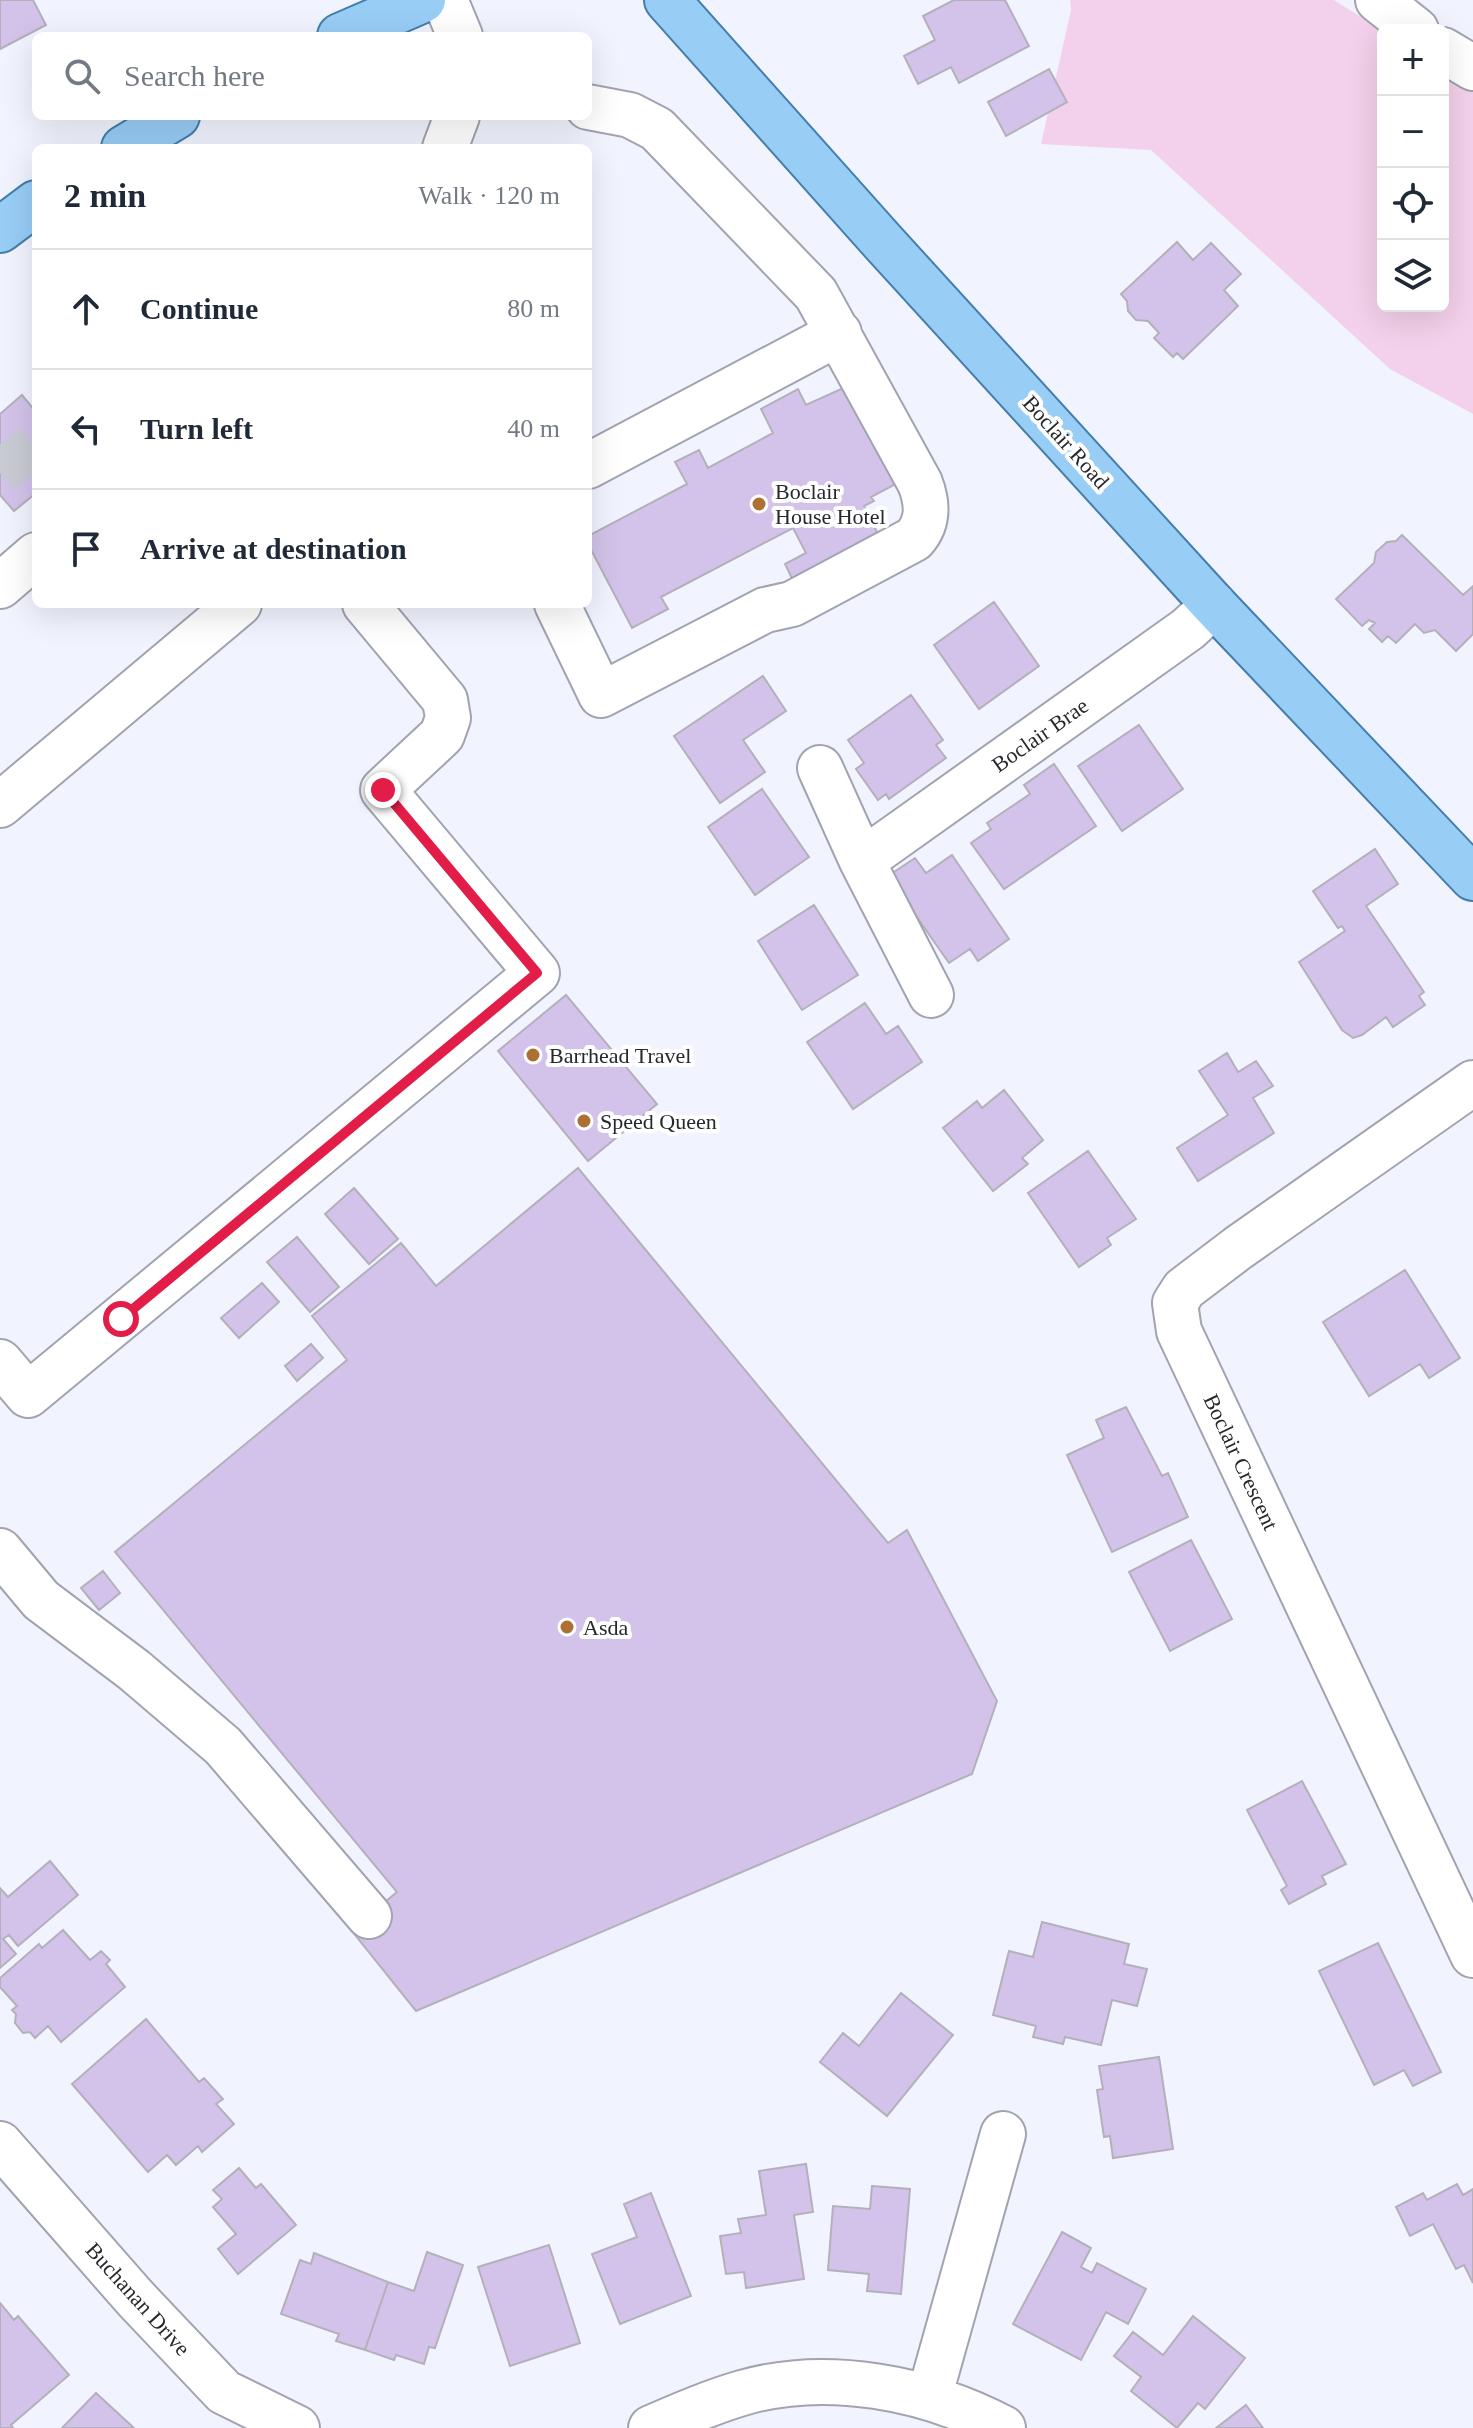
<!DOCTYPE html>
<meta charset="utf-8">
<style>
:root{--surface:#fff;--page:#f6f6f7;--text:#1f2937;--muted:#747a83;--line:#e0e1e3}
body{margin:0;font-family:"Times New Roman",serif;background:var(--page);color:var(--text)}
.controls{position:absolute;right:24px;top:24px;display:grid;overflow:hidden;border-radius:12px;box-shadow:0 8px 32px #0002}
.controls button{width:72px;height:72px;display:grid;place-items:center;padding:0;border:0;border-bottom:2px solid var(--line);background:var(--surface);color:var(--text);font:40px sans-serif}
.stop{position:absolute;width:24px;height:24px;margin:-18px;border:6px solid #e11d48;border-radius:50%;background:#fff}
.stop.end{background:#e11d48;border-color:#fff;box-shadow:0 2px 8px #0008}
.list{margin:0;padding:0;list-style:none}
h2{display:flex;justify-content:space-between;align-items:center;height:104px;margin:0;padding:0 32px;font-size:34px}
h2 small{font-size:26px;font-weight:400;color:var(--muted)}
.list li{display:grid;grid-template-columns:52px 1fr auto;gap:24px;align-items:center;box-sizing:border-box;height:120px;padding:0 32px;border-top:2px solid var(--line)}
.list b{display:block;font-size:30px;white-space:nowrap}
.list em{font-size:26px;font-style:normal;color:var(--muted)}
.icon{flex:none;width:44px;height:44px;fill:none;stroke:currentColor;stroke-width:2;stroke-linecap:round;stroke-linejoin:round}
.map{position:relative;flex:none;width:1473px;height:2428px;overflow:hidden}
.search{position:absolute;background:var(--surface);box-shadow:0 8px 32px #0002;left:32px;top:32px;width:560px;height:88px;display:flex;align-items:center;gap:20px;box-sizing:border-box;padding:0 28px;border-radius:12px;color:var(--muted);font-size:30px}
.panel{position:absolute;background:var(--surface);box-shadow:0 8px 32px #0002;left:32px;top:144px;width:560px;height:464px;border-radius:12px}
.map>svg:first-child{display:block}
.green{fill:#f3d0eb}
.building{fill:#d3c3ea;stroke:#b4b0bb;stroke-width:2}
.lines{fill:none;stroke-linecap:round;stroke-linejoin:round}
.minor-tunnel{stroke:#c8cbd4;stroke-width:44;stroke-dasharray:44 22;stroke-linecap:butt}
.minor-casing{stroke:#a1a4b0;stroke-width:48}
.major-casing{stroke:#447eab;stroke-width:48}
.minor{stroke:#fff;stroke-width:44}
.major{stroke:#98cdf6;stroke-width:44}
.route{stroke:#e11d48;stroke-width:10}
.poi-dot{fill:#ac7032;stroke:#fff;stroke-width:3}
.labels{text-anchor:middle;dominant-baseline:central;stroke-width:8;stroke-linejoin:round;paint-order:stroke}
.street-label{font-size:22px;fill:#26282c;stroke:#fff}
.poi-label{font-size:22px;fill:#26282c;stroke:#fff;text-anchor:start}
</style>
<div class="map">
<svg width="1473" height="2428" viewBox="0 0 1473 2428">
<rect width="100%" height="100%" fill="#f1f4fe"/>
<path class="green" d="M1070,0H1334L1383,31V306H1443V69L1473,88V414L1390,369L1151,150L1041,144L1071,10Z"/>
<path class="building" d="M0,0H33L46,25L0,49Z
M954,0H1005L1029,46L959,83L951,67L918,84L904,56L935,40L923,16Z
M1049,69L1067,102L1006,136L988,102Z
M1177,242L1193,260L1211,243L1241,274L1224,290L1238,306L1183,359L1177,353L1173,357L1154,338L1159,333L1148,321L1136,320L1128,311L1127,301L1121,294Z
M852,384L903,480L871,497L874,501L864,506L883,544L796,587L785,564L806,553L793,528L661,597L668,609L632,628L588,544V536L687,484L675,462L699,450L708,468L773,433L761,409L798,389L806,405Z
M22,395L36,412V493L14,511L0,495V414Z
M1402,535L1463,595L1473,586V634L1456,651L1435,630L1424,633L1415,624L1396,643L1388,636L1382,642L1369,629L1375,623L1369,620L1362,626L1336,599L1374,563L1376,552L1387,542L1396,541Z
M994,602L1039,666L979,709L934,645Z
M763,676L786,711L743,740L765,772L720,803L674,736Z
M911,695L943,740L936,745L946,758L889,799L886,794L878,800L856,769L864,763L848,740Z
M1139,725L1183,789L1122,831L1078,766Z
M1054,764L1096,826L1004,889L971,843L991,829L987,823L1030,794L1024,785Z
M762,789L809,857L755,895L708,827Z
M1375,849L1398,884L1366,906L1424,992L1419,996L1425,1005L1393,1027L1386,1017L1362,1035L1353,1038L1342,1030L1299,962L1345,931L1342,926L1338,928L1313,891Z
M952,855L1009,939L978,961L970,949L949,963L888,876L915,858L926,873Z
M814,905L858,975L802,1010L758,941Z
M566,995L657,1104L588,1161L498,1051Z
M865,1003L886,1034L898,1026L922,1062L853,1109L807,1042Z
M1227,1053L1238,1072L1256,1061L1273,1086L1253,1098L1274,1133L1198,1181L1177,1148L1228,1115L1199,1071Z
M1004,1090L1043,1140L1022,1158L1028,1164L993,1191L943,1128L977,1101L982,1108Z
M1088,1151L1136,1219L1107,1238L1111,1245L1079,1267L1028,1193Z
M578,1168L888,1543L907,1530L997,1701L972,1774L416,2011L351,1930L397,1892L115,1552L347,1360L312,1316L401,1243L436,1286Z
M354,1188L398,1239L369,1264L325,1214Z
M297,1237L339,1287L310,1312L267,1262Z
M1405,1270L1460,1358L1429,1378L1420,1364L1369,1396L1323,1322Z
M262,1283L279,1302L239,1338L221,1318Z
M311,1344L323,1358L297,1381L285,1366Z
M1126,1407L1162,1476L1168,1473L1188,1517L1112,1552L1067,1455L1104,1438L1096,1420Z
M1191,1540L1232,1619L1170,1651L1129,1572Z
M103,1571L120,1593L99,1610L81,1588Z
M1302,1781L1346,1864L1322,1876L1326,1884L1289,1904L1281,1890L1287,1886L1247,1810Z
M50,1861L78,1895L18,1946L9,1935L3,1939L16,1954L0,1968V1888L8,1897Z
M1042,1922L1129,1944L1124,1964L1147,1969L1137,2006L1112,2000L1101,2045L1065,2037L1063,2044L1033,2037L1036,2026L993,2015L1009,1951L1033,1957Z
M63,1930L90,1960L101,1951L110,1960L106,1964L125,1987L61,2042L48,2026L35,2038L30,2032L23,2033L15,2023L16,2014L12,2010L17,2006L0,1987V1978L39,1944L42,1948Z
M1378,1943L1441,2072L1413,2086L1404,2070L1374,2085L1319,1971Z
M901,1993L953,2035L887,2116L820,2062L843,2033L859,2046Z
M146,2019L199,2082L204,2078L223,2099L216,2104L234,2124L202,2152L198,2146L176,2165L167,2155L148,2172L72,2084Z
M1159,2057L1173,2149L1113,2158L1110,2136L1104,2137L1097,2090L1103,2089L1099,2066Z
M806,2164L813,2212L794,2215L804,2279L746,2288L744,2272L726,2274L720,2236L741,2233L738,2219L766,2215L759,2171Z
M239,2168L256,2188L261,2184L296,2225L238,2274L218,2249L236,2234L213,2207L222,2199L213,2190Z
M1457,2184L1463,2195L1473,2189V2283L1464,2265L1456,2269L1433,2224L1410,2236L1396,2207L1423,2193L1427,2200Z
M872,2186L910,2189L901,2294L867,2291L869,2274L828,2270L833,2206L870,2209Z
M651,2193L691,2296L620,2324L592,2254L637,2237L624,2204Z
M1062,2232L1091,2248L1081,2267L1092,2273L1097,2263L1146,2289L1128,2324L1106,2312L1081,2360L1013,2324Z
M549,2245L580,2343L510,2366L478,2267Z
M427,2252L463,2265L435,2348L429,2347L424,2364L396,2355L394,2360L365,2350L388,2282L414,2291Z
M314,2253L388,2282L365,2350L336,2341L339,2334L281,2314L300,2260L311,2264Z
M0,2303L14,2320L18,2316L69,2375L11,2425L13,2428H0Z
M1193,2316L1245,2358L1205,2409L1198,2403L1177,2428L1131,2391L1141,2377L1114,2356L1133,2332L1163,2355Z
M96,2393L134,2428H62Z
M1246,2405L1263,2428H1216Z"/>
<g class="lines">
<path class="minor-tunnel" d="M0,473L36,443"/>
<defs>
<path id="minor" d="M445,0L460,36
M1378,0L1416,30
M1443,50L1473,68
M445,148L457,116
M588,466L839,333
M0,586L36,555
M557,604L601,695L765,610L792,604L914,539C929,522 928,504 920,483L816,294L657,129L630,115L588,107
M820,768L862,861L931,995
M0,805L239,604
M862,861L1188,629L1214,605
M1473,1083L1238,1248L1184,1289L1175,1303L1179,1331L1473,1955
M0,1362L28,1395L537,973L383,790L442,735L448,718L445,700L365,604
M0,1551L41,1600L134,1670L223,1746L369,1916
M0,2144L135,2298L224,2392L297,2428
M929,2398L1003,2134
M651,2428C681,2415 711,2402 742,2393C827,2368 927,2388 1003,2428"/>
<path id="major" d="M667,0L882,241L1214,605L1473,878
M340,36L423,0
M124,148L177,116
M0,230L36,203"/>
</defs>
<use href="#minor" class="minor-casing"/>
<use href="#major" class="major-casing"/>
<use href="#minor" class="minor"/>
<use href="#major" class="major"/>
</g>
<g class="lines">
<path class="route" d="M121,1319L537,973L383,790"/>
</g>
<g class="poi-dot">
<circle cx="759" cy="504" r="8"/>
<circle cx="533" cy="1055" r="8"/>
<circle cx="584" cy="1121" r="8"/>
<circle cx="567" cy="1627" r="8"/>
</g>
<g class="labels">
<g class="street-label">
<text transform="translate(1066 442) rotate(48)">Boclair Road</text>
<text transform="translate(1040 735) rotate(-35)">Boclair Brae</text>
<text transform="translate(1241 1462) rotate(65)">Boclair Crescent</text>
<text transform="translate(138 2299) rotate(48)">Buchanan Drive</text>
</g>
<g class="poi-label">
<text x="775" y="491">Boclair<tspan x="775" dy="25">House Hotel</tspan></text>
<text x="549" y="1055">Barrhead Travel</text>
<text x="600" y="1121">Speed Queen</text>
<text x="583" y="1627">Asda</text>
</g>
</g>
</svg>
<div class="controls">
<button>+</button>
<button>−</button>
<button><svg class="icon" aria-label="locate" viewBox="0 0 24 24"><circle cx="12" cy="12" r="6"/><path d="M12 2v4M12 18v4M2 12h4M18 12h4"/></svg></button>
<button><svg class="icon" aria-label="layers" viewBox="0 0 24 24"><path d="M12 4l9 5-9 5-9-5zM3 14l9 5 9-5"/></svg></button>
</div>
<div class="stop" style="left:121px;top:1319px"></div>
<div class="stop end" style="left:383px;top:790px"></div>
<div class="search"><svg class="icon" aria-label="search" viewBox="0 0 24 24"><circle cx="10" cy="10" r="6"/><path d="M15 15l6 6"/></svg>Search here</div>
<section class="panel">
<h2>2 min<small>Walk · 120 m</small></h2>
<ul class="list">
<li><svg class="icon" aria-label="ahead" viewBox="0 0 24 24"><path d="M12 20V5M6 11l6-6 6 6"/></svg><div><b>Continue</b></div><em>80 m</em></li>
<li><svg class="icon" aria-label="left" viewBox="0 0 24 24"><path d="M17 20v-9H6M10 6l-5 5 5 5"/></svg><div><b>Turn left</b></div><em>40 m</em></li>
<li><svg class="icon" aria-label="arrive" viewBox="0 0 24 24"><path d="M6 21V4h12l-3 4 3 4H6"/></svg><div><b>Arrive at destination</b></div></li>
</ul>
</section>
</div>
